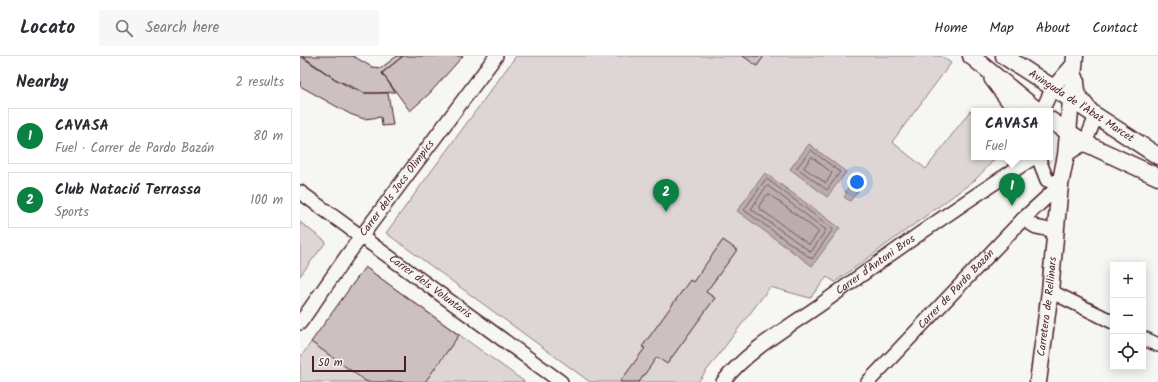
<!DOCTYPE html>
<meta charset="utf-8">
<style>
:root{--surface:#fff;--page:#f7f7f7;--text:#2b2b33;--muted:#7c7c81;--line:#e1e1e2;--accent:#0b8043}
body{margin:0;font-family:Kalam,sans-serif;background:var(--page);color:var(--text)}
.controls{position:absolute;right:12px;bottom:12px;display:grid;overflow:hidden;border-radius:0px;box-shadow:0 2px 10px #0003}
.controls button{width:36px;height:36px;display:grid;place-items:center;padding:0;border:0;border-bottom:1px solid var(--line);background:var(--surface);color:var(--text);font:20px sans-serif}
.scale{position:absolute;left:12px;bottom:10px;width:94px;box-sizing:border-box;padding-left:4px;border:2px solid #4a1f2b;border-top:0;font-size:11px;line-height:14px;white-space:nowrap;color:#4a1f2b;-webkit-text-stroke:3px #f6f6f2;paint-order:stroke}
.you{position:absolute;left:557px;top:126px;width:14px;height:14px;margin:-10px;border:3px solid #fff;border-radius:50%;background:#1a73e8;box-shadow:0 0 0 6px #1a73e833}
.badge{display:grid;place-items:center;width:26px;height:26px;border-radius:50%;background:var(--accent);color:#fff;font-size:13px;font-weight:700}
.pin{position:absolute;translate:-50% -33px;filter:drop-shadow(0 1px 2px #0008)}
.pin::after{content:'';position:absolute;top:21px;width:14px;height:12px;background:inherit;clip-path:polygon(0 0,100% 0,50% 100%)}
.popup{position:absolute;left:671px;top:52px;width:82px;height:52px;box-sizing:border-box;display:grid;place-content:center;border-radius:0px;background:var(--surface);filter:drop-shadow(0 1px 3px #0005);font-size:13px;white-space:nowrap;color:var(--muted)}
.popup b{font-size:15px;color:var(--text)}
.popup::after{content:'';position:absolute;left:50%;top:100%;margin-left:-8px;border:8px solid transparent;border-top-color:var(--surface)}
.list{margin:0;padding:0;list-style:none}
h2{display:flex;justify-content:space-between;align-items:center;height:52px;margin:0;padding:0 16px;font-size:17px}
h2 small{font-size:13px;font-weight:400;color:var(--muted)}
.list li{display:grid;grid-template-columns:26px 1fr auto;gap:12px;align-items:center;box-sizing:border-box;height:56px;margin:0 8px 8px;padding:0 8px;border:1px solid var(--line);border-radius:0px}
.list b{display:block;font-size:15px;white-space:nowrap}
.list p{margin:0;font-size:13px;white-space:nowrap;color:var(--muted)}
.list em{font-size:13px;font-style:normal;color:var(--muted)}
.icon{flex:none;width:22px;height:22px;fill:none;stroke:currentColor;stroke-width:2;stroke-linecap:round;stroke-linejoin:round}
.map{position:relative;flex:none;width:858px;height:326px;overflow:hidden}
header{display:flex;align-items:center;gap:24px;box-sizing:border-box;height:56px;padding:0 20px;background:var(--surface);border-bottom:1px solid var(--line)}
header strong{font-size:19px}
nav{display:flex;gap:22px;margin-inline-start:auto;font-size:14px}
.search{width:280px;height:36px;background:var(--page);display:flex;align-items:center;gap:10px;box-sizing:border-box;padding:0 14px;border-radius:0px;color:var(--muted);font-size:15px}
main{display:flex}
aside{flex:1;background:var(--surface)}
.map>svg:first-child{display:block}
.green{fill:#ddd6d5;stroke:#947a80}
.water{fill:#bbadae;stroke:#8e747a}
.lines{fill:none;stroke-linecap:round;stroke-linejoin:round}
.shore{stroke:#77585f;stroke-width:1}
.building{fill:#ccc1c0;stroke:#4a1f2b}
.minor-casing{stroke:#4a1f2b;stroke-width:16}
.tertiary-casing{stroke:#4a1f2b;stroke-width:19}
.minor{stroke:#f6f6f2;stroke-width:13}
.tertiary{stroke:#f6f6f2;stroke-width:16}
.labels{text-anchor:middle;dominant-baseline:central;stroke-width:3.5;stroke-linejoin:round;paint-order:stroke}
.street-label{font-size:11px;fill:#4a1f2b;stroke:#f6f6f2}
</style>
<header>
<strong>Locato</strong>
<div class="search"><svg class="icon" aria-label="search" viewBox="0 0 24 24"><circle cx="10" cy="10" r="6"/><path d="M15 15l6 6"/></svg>Search here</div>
<nav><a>Home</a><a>Map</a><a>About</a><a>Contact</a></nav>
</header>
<main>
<aside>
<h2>Nearby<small>2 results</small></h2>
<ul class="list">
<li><span class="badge">1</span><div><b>CAVASA</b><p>Fuel · Carrer de Pardo Bazán</p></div><em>80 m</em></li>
<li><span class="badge">2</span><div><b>Club Natació Terrassa</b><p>Sports</p></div><em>100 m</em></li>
</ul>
</aside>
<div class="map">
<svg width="858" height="326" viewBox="0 0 858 326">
<rect width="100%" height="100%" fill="#f6f6f2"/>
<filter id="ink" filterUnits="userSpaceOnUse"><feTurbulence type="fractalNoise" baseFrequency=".025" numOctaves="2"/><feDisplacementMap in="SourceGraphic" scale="8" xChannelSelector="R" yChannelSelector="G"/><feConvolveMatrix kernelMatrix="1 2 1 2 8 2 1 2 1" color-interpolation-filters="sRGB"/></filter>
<g filter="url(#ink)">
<path class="green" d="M216,0H641L651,7L592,86L626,113L670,55L674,58V101L694,104L675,124L535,226L527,221L510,242L470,231L398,326H290L86,177Z
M0,166L26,186L0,220Z
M65,211L225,326H0V302Z"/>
<path class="water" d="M509,88L546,116L527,141L490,113Z
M465,117L540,172L512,210L437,155Z
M553,125L561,131L550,145L544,141L547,137L545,136Z"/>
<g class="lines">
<path class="shore" d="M511,94L540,116L527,134L497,112Z
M512,101L532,117L526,127L504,112Z
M467,123L533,173L512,203L444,154L465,124Z
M468,130L526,174L511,196L451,153L466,131Z
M467,139H470L518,175V177L510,188H508L459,152V150Z"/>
</g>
<path class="building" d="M0,0L35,23L51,32L65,37H88L93,69L82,70L81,61L64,63L50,58L0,30Z
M2,0H53L72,11L81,12L97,0H103L82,17L95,36L76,37H65L35,23Z
M103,0H163L129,38L110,55L82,17Z
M443,0H464L457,10Z
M423,184L437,194L406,236L415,242L367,308L357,301L339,326H320L345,292L342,291L390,224L393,226Z
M65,211L159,279L125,326H67L11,286Z"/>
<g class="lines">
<defs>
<g id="minor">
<path d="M691,23L715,55"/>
<path d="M742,55L753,31L774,7"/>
<path d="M766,99L785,87L796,60L779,39L777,22"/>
<path id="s1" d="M0,136L261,326"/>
<path d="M723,163L736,171L755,175"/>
<path d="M750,235L813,266"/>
<path id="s2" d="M0,267L46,201L196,0"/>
<path d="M843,282L858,289"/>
<path id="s3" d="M423,326C448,294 487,272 520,249C590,198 661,147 735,101"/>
<path id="s4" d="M568,326L723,163L760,129L747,124L738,101"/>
</g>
<g id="tertiary">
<path d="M671,0L738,55"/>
<path id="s5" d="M704,0L858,100"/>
<path d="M750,64L785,87L858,121"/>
<path id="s6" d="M738,326L750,235L760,129L766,99L775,0"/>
</g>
</defs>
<use href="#minor" class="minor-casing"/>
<use href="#tertiary" class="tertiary-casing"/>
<use href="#minor" class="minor"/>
<use href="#tertiary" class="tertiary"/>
</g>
</g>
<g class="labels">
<g class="street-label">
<text stroke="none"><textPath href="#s5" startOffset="92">Avinguda de l'Abat Marcet</textPath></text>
<text stroke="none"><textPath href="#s2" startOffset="166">Carrer dels Jocs Olimpics</textPath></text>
<text stroke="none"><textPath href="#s3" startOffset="193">Carrer d'Antoni Bros</textPath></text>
<text stroke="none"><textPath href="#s1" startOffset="161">Carrer dels Voluntaris</textPath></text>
<text stroke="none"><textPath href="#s4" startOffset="128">Carrer de Pardo Bazán</textPath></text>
<text stroke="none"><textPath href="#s6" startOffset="76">Carretera de Rellinars</textPath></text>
</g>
</g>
</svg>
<div class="controls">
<button>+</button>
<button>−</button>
<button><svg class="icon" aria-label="locate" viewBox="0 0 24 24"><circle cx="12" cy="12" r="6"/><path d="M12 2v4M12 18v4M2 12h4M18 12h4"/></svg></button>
</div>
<div class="scale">50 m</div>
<div class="you"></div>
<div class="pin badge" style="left:712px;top:150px">1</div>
<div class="popup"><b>CAVASA</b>Fuel</div>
<div class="pin badge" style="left:366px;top:156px">2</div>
</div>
</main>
